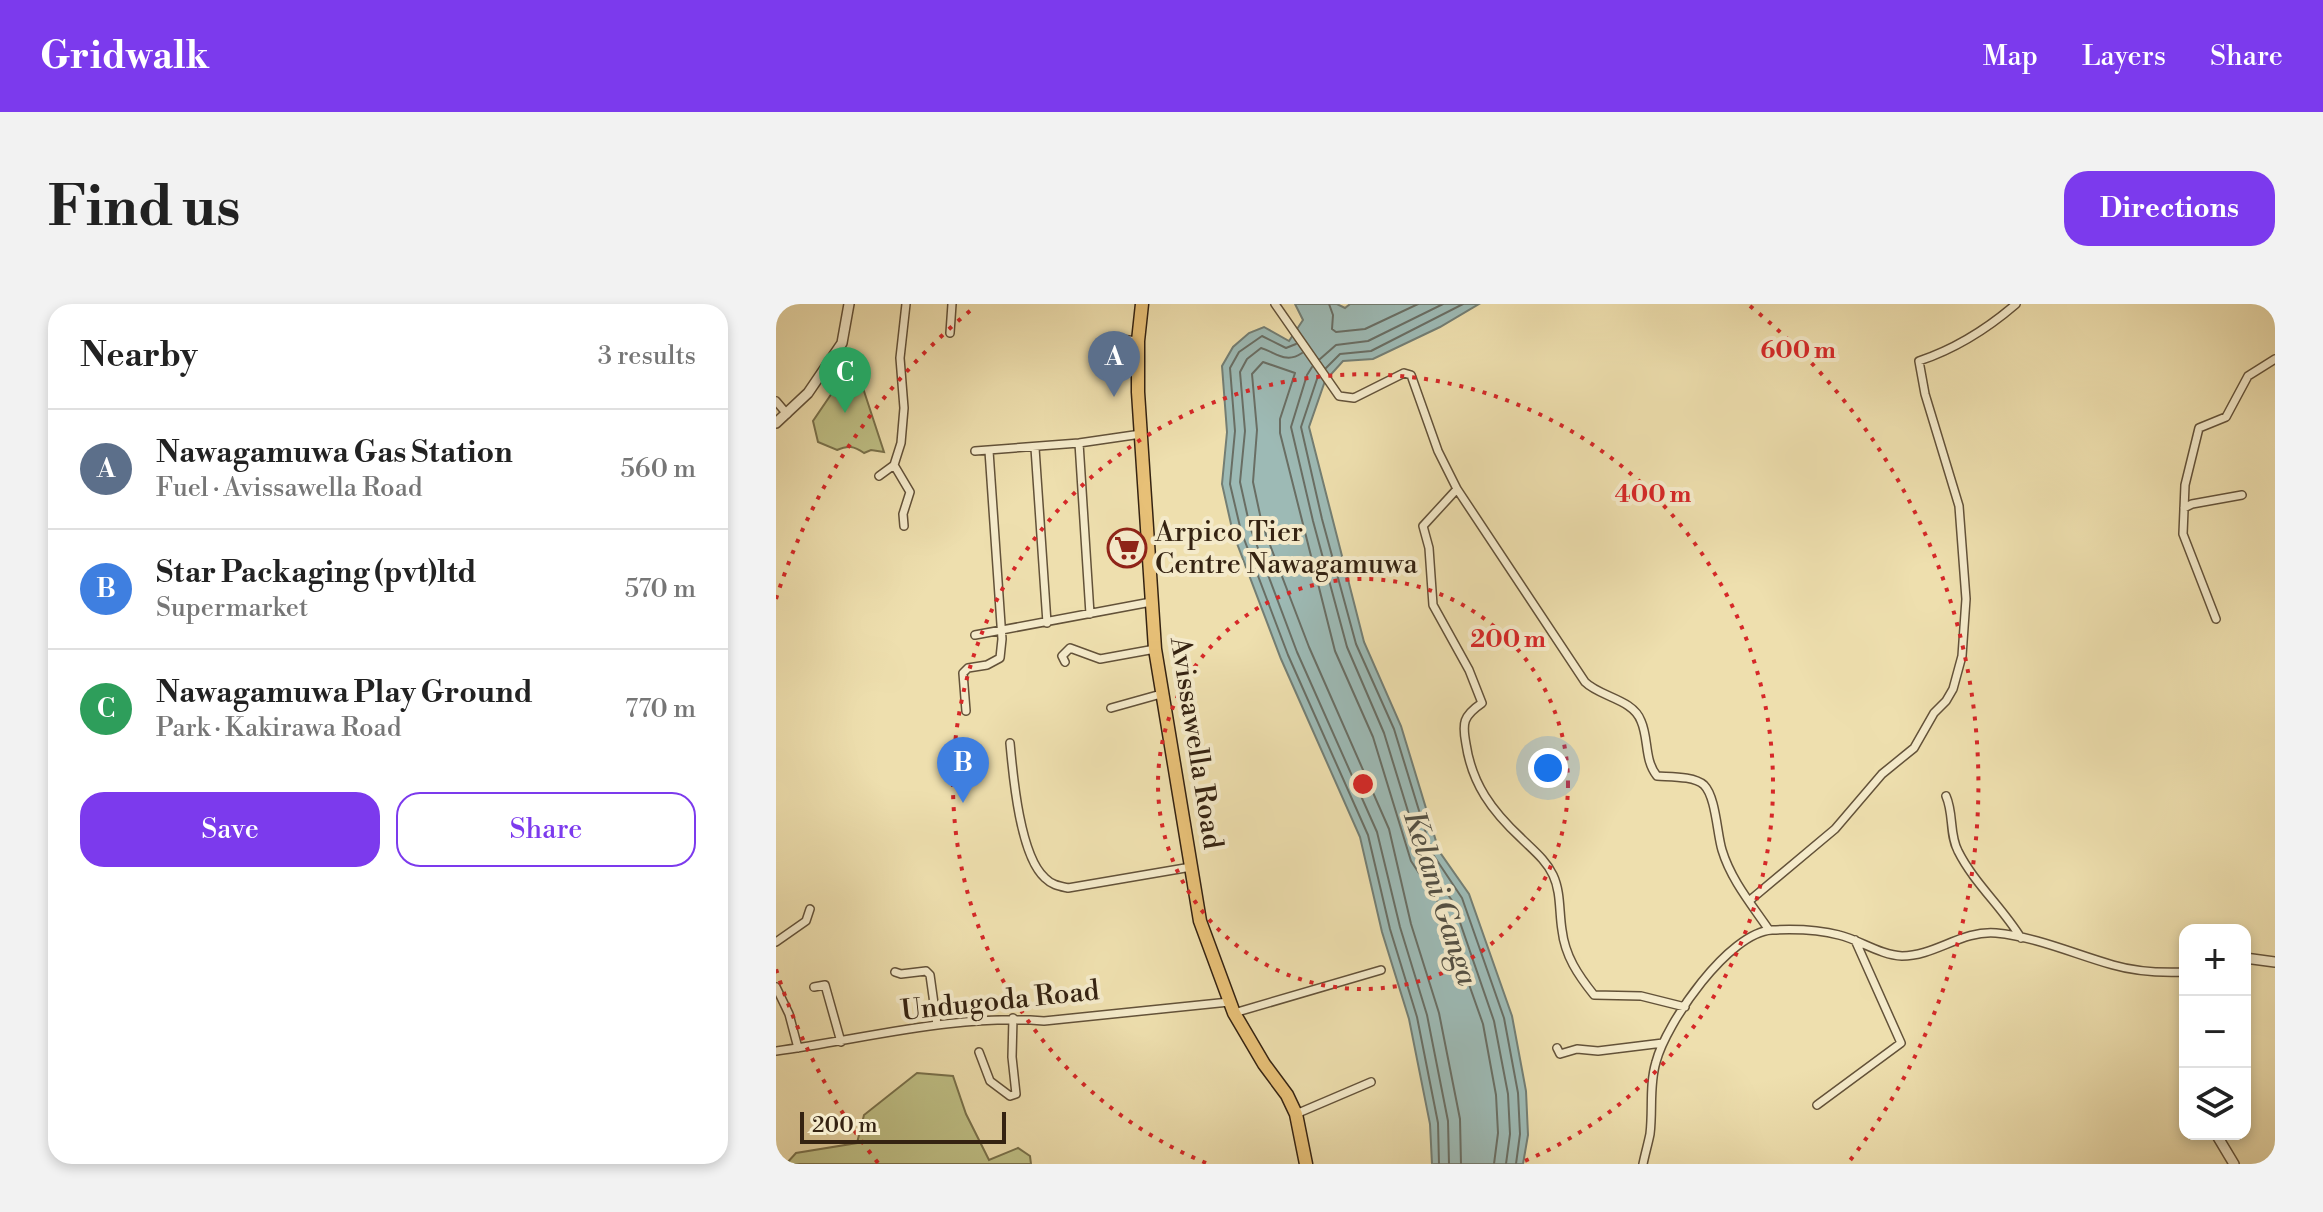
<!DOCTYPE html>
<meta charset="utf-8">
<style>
:root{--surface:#fff;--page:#f2f2f2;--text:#222;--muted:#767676;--line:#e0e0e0;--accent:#7c3aed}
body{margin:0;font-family:"Libre Bodoni",serif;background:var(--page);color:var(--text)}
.controls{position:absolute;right:24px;bottom:24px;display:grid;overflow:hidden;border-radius:16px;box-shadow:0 4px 12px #0003}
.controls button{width:72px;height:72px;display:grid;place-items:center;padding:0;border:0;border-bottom:2px solid var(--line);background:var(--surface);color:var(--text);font:40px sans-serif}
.scale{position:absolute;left:24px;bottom:20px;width:206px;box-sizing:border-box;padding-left:8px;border:4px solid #352312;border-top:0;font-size:22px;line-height:28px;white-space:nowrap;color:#352312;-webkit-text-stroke:6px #f4eaca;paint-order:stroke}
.you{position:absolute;left:772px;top:464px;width:28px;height:28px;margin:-20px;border:6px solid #fff;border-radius:50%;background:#1a73e8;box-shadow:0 0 0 12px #1a73e833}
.badge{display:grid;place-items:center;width:52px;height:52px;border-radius:50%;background:var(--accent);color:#fff;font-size:26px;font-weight:700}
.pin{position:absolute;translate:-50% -66px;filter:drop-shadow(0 2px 4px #0008)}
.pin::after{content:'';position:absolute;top:42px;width:28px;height:24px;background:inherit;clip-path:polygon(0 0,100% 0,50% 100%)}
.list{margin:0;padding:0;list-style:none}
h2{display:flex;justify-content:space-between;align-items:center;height:104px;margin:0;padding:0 32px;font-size:34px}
h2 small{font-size:26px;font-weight:400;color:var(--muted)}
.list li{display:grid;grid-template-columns:52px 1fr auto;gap:24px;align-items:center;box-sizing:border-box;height:120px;padding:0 32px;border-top:2px solid var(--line)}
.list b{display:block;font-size:30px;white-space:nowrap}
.list p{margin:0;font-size:26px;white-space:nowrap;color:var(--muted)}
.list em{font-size:26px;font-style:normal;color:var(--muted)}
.actions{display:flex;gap:16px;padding:24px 32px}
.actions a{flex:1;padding:18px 0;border:2px solid var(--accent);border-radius:24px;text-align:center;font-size:28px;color:var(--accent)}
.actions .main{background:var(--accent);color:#fff}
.icon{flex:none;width:44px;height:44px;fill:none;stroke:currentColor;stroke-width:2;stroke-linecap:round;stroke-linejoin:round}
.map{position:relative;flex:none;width:1499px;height:860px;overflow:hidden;border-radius:24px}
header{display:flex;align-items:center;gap:48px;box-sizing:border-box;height:112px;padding:0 40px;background:var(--accent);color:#fff}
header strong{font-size:38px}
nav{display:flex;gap:44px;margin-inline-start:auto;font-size:28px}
.intro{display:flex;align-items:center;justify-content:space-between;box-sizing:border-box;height:192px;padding:0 48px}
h1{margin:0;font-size:56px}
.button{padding:20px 36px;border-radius:24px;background:var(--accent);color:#fff;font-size:28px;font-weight:700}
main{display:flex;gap:48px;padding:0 48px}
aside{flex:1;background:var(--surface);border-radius:24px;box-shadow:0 4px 12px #0003}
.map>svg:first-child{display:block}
.green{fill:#bfc086;stroke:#7a724c;stroke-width:2}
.water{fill:#9dbab5;stroke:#737e74;stroke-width:2}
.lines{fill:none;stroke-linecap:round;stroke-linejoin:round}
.shore{stroke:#696e64;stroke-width:2}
.minor-casing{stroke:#635239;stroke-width:10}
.tertiary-casing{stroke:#635239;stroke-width:12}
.primary-casing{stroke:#352312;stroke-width:15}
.minor{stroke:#f4eaca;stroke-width:7}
.tertiary{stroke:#f4eaca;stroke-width:9}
.primary{stroke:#e7c077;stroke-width:12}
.ring{fill:none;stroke:#d62828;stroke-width:4;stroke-dasharray:4 8}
.labels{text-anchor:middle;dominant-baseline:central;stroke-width:8;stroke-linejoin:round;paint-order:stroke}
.poi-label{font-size:28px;fill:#352312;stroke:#f4eaca;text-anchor:start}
.street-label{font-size:28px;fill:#352312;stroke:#f4eaca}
.water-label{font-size:30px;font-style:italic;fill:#545043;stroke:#f4eaca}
.centre{fill:#d62828;stroke:#f4eaca;stroke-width:4}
.ring-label{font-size:24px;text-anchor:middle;font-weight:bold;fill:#d62828;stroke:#f4eaca;stroke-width:8;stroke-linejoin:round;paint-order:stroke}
</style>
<header>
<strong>Gridwalk</strong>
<nav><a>Map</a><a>Layers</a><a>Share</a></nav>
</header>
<div class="intro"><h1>Find us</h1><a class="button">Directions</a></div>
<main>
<aside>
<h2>Nearby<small>3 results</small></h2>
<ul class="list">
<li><span class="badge" style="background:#5c6f8a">A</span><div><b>Nawagamuwa Gas Station</b><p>Fuel · Avissawella Road</p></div><em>560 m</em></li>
<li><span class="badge" style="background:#3f7fe0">B</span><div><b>Star Packaging (pvt)ltd</b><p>Supermarket</p></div><em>570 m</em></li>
<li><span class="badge" style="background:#2e9e5b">C</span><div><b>Nawagamuwa Play Ground</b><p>Park · Kakirawa Road</p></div><em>770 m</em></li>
</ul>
<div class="actions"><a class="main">Save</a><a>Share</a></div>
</aside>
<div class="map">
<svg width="1499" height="860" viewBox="0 0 1499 860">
<rect width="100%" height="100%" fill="#eedfae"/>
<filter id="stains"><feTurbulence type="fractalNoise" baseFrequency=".0025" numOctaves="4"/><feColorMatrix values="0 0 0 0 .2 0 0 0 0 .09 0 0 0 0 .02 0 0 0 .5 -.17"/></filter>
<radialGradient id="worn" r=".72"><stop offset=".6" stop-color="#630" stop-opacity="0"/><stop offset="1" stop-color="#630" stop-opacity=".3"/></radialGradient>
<path class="green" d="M85,78L108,148L95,146L88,149C78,142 72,141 61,146L42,138L37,117L58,86Z
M141,769L177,772L190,810L213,856L242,844L254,852L255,860H10L20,849L81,839L88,811Z"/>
<path class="water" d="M519,0H561L569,4L574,0H703L664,23L597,55L567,57L549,77L533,123L588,338L625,422L663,547L693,590L736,712L750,787L752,831L747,860H656L654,820L633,715L606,628L584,533L505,355L457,229L446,180L451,128L446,62L457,43L473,29L488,23L513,37L527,16Z"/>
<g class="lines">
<path class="shore" d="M553,0L557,11L556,25L560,28L589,25L642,0
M520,40L510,44L486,32L463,48L454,64L459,127L454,180L465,227L512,351L592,531L614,625L641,713L662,819L663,860
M526,49C510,60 501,49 485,44L471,55L464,68L469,127L464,178L474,223L521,348L601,528L624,623L651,711L672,817L673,860
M544,55L560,41L592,37L667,0
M536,63L531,71L515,123L537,217L571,343L608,429L646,553L677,598L718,717L732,790L734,830L730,860
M550,64L564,50L595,47L687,0
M542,72L525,123L546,215L580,340L618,425L656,549L686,594L728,714L742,789L744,830L740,860
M685,860L684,815L663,709L635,620L613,525L533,343L486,220L477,178L481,126L476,70L487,58L519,69L504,115V129L559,347L597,433L635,557L666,604L707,720L720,791L722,829L718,860"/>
<defs>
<path id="minor" d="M499,0L563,92L578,94L628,69L635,71L662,147L681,185L809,378C824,393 857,395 865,417C873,435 868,456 881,472C895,473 918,472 928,481C940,493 941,530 946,546C955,576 976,601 993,626
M174,29L176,0
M335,34L362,37
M0,97L11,110
M303,139L314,310
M259,144L271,319
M199,147L303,139L365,130
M118,161L134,188L127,210L128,222
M103,172L118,161L125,139L128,104L124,54L130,0
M681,185L647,222L653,244L657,301L693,366L706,399C687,412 686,419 690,440C696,480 716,507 745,534C757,546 770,556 777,571C785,588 783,608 786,626C789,652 802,671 818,691L865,692L909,703
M1408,204L1416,200L1466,191
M1440,315L1407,230L1409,181L1423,124L1450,113L1472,72L1499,55
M199,331L375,298
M289,358L286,352L294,344L324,355L379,345
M335,404L385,390
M190,407L187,369L192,364L211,361L224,354L226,335L213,147
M234,439C237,472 244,552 269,574C276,581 283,582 292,584L415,563
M1170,492C1178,510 1173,530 1182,547C1198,579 1226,603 1245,634
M973,597L1059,525L1106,470L1138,444L1158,409L1170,397L1177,385L1186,352L1190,295L1183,202L1149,90L1143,57C1179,45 1211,25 1240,0
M0,638L30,617L34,605
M119,668L125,670L150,667L154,671L161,721
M0,683L13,710L22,744
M38,683L49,681L65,738
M458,709L605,666
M781,744L784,750L801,745L822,747L887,739
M0,747C88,735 179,710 268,717L453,698
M203,748L214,777L234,792L240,790L236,753L237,714
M1041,801L1125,739L1079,636
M520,810L595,778
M867,860C869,850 872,840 874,830C877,806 873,781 880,758C890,719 953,628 996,626C1016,625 1044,626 1063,631C1084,636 1104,651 1126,652C1159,652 1186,626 1220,629C1261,633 1298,650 1337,661C1361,668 1384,669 1409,668"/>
<path id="tertiary" d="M0,119L32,89L66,39L73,0
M1469,654L1499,658
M1440,830L1458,860"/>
<path id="primary" d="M366,0L362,37V88L379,345L424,617L458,709L488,760L511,791L520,810L530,860"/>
</defs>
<use href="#minor" class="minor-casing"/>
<use href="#tertiary" class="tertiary-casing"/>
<use href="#primary" class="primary-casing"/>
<use href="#minor" class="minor"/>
<use href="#tertiary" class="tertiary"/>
<use href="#primary" class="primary"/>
</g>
<g class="ring">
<circle cx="587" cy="480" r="205"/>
<path d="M430 859A410 410 0 1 1 744 859"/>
<path d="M102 859A615 615 0 0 1 0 665M0 295A615 615 0 0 1 200 2M974 2A615 615 0 0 1 1072 859"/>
</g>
<defs>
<symbol id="supermarket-ring" viewBox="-11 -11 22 22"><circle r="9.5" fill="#f4eaca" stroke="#8f2418" stroke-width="1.5"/><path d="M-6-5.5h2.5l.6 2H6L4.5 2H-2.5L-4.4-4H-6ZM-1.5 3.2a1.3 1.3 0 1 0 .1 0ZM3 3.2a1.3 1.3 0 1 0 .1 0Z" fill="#8f2418"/></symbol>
</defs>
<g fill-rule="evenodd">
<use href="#supermarket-ring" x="329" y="222" width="44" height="44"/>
</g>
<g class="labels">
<g class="poi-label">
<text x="379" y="228">Arpico Tier<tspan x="379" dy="32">Centre Nawagamuwa</tspan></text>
</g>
<g class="street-label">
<text transform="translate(420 439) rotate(81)">Avissawella Road</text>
<text transform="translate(224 697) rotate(-6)">Undugoda Road</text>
</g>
<g class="water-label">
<text transform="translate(664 594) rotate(72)">Kelani Ganga</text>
</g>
</g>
<circle cx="587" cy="480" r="12" class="centre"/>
<g class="ring-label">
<text x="1022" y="54">600 m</text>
<text x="877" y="198">400 m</text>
<text x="732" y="343">200 m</text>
</g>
<rect width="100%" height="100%" filter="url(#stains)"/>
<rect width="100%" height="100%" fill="url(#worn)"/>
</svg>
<div class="controls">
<button>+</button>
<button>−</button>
<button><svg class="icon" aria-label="layers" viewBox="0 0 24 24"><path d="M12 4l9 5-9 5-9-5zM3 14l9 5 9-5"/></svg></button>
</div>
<div class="scale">200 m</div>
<div class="you"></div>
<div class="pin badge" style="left:338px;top:93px;background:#5c6f8a">A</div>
<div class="pin badge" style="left:187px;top:499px;background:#3f7fe0">B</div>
<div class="pin badge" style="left:69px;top:109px;background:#2e9e5b">C</div>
</div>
</main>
